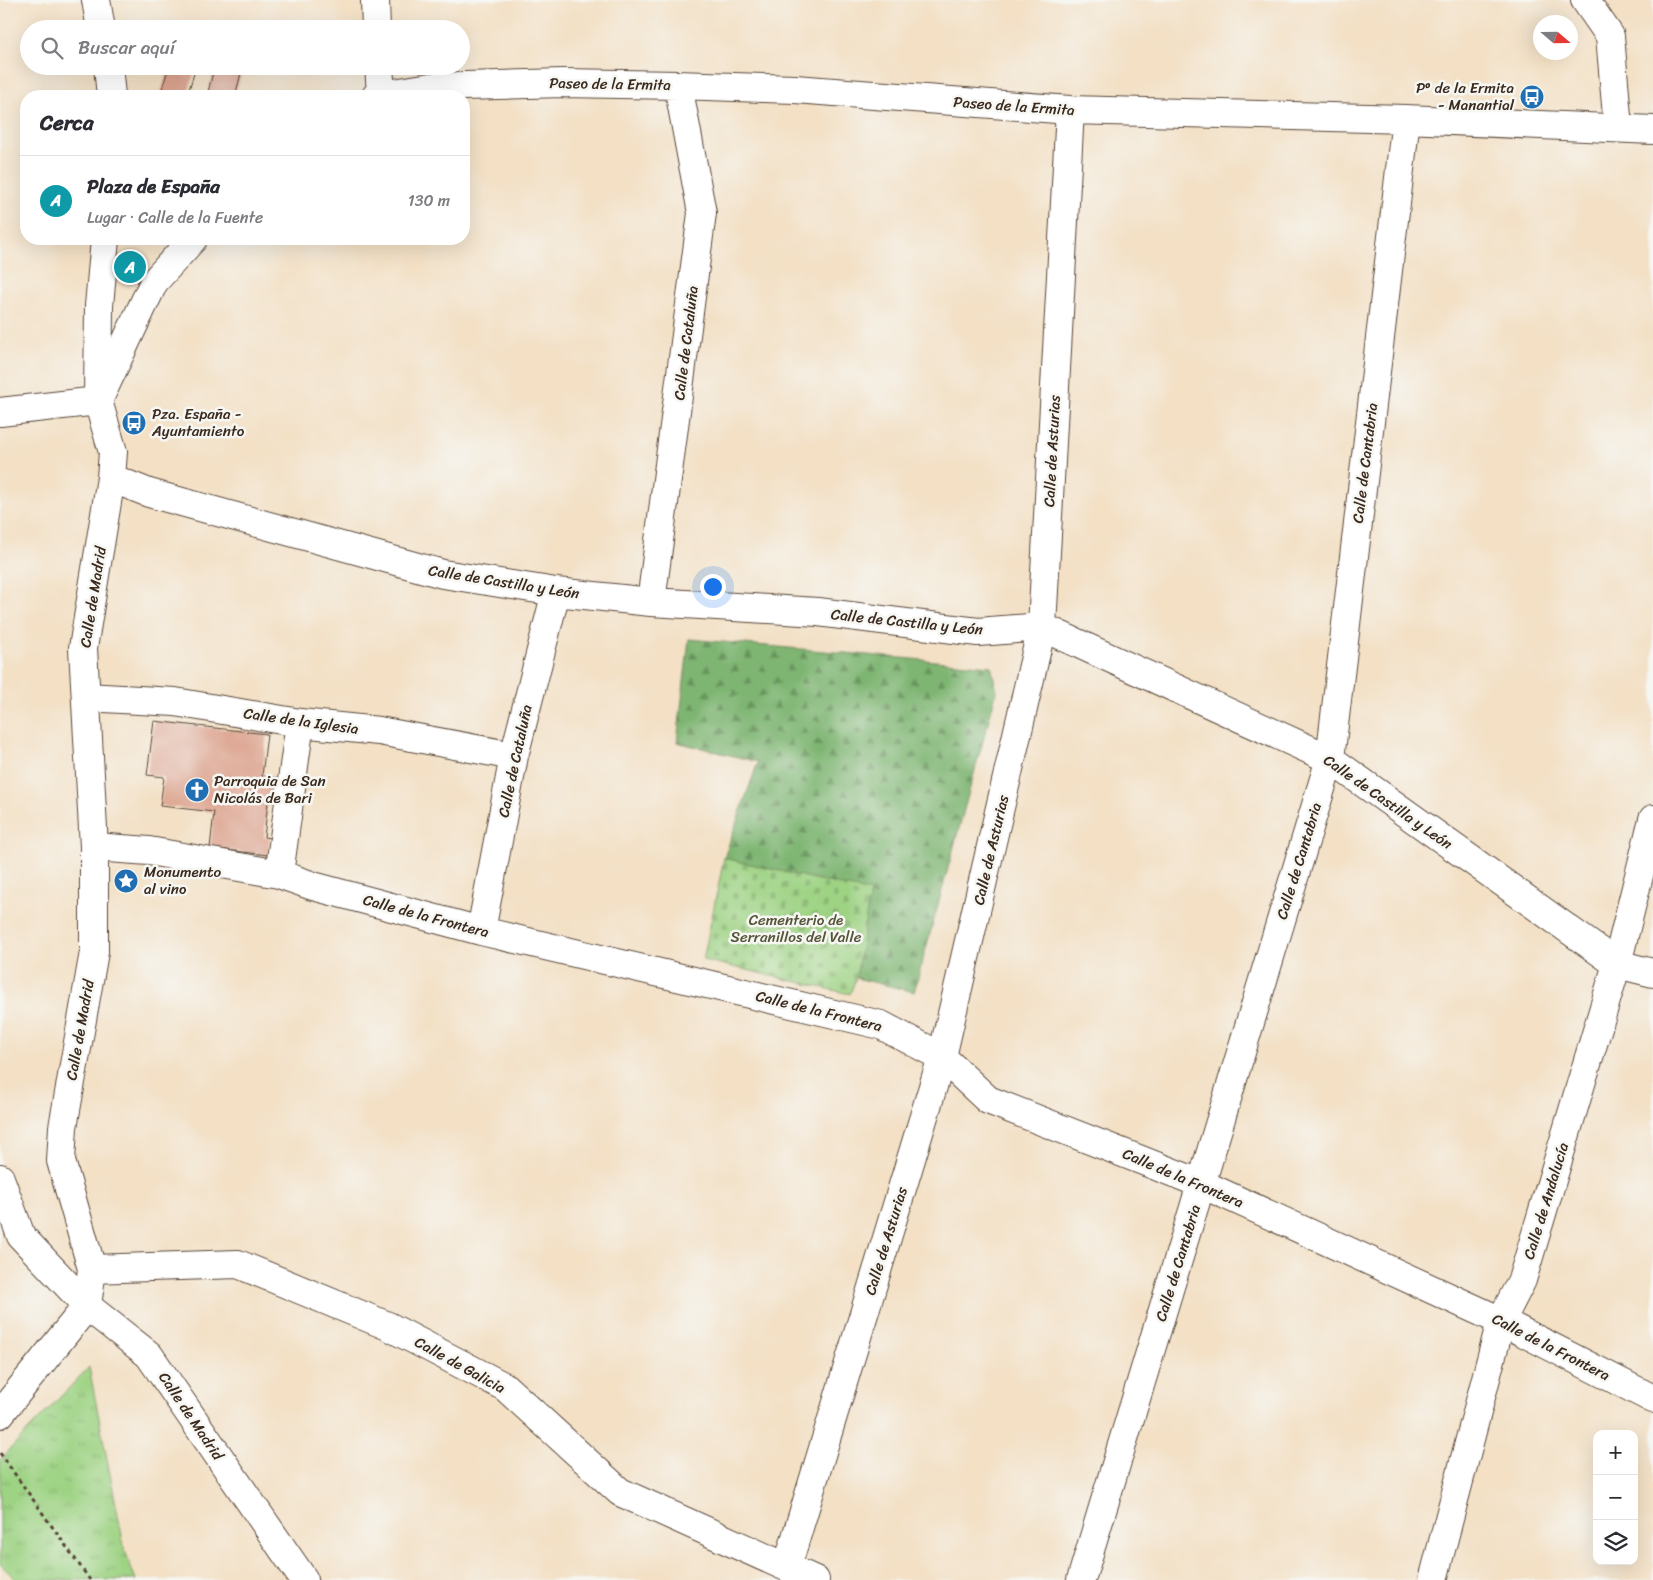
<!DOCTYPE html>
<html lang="es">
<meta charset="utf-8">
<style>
:root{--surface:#fff;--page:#f2f2f3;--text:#2b2b33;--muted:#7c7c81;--line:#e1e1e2;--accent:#0b8043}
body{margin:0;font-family:Sriracha,sans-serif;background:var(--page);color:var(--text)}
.controls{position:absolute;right:15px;bottom:15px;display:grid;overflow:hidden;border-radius:10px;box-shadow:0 5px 20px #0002}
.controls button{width:45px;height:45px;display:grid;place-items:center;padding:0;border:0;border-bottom:1px solid var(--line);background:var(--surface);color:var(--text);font:25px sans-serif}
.compass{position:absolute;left:1533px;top:15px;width:45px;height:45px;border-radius:50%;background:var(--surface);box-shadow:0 5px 20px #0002;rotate:110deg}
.you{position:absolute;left:712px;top:586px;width:18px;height:18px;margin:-12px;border:4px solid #fff;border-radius:50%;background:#1a73e8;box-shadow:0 0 0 8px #1a73e833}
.badge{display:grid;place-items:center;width:32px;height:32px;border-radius:50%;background:var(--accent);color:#fff;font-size:16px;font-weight:700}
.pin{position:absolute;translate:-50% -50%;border:2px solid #fff;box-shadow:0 1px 5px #0006}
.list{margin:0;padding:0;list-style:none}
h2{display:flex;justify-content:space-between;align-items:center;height:65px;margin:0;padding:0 20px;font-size:21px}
h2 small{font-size:16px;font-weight:400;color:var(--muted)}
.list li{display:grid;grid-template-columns:32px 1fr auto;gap:15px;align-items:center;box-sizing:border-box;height:90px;padding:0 20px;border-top:1px solid var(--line)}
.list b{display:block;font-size:19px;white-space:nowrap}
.list p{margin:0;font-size:16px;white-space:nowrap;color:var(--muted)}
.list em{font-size:16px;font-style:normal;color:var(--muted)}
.icon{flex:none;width:28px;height:28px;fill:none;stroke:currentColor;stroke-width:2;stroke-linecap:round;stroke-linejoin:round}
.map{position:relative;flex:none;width:1653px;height:1580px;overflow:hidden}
.search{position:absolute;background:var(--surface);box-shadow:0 5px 20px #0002;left:20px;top:20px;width:450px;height:55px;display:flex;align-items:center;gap:12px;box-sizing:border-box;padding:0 18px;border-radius:28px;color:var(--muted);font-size:19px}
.panel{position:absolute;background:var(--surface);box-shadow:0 5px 20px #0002;left:20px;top:90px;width:450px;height:155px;border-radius:20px}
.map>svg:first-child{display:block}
.forest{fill:url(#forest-firs);stroke:#5c7048}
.cemetery{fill:url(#cemetery-stones);stroke:#6c7e51}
.park{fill:url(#park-tufts);stroke:#6c7e51}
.building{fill:#dda490}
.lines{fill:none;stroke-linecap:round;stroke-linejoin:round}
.pedestrian-casing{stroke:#574537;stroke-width:30}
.minor-casing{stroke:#574537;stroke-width:30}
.path{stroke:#574537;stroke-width:3;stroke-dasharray:4 4;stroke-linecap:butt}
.pedestrian{stroke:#fff;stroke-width:28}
.minor{stroke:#fff;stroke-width:28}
.labels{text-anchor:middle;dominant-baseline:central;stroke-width:5;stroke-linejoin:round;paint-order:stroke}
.street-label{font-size:15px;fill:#3b2a1e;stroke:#f6f6f2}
.poi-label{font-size:15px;fill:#3b2a1e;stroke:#f6f6f2;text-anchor:start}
.park-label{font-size:15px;fill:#545438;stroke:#f6f6f2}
</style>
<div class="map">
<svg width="1653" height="1580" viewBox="0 0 1653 1580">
<defs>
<pattern id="forest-firs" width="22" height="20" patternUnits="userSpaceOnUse" patternTransform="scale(1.25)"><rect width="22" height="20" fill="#7eb572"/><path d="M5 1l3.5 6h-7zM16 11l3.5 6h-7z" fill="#68935d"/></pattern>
<pattern id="cemetery-stones" width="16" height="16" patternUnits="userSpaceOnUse" patternTransform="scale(1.25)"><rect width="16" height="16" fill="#9ed384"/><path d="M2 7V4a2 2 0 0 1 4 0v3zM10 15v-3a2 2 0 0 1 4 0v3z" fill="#89b572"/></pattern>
<pattern id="park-tufts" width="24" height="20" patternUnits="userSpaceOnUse" patternTransform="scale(1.25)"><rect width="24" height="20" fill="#9ed384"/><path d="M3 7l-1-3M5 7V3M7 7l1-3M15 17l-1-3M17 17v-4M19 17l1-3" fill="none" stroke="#89b572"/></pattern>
</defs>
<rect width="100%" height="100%" fill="#f6f6f2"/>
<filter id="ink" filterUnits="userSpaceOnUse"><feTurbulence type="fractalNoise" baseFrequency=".02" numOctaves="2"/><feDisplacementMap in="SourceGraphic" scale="10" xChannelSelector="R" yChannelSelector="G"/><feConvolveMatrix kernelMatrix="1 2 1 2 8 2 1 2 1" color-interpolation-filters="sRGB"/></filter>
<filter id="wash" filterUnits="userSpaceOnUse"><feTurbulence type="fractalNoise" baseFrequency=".0096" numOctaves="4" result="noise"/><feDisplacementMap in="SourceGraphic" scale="20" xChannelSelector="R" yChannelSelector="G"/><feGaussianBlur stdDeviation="1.12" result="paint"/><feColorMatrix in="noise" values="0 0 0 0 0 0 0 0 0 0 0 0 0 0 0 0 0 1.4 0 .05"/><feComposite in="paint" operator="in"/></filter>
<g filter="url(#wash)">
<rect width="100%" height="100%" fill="#f3e0c5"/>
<path class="forest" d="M689,639L991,666L997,690L914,992L856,978L869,892L724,858L758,762L677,742Z"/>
<path class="cemetery" d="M724,858L870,892L856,978L850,994L703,960Z"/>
<path class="park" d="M89,1367L125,1551L136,1580H16L0,1564V1460Z"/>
<g id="blocks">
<path class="building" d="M169,66H243L235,96H207L213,72L196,67L187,96H160Z
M154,721L267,734L262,776L279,778L275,803L268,802L264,837L270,838L268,855L210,848L214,812L160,806L164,777L147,775Z"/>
</g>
</g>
<g filter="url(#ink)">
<use href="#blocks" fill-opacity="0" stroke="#574537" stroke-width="1"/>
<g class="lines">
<defs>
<path id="pedestrian" d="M96,0L101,29
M108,66L111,96
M98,401L99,306L105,239"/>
<path id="minor" d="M375,0L376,29
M1585,0L1610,36L1618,128
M379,66L381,94
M376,96L430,87L563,83L678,85L795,89L1070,110L1406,119L1653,130
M98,401L154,282L193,239
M0,412L98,401
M111,478L149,493L443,574L556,592L651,602L818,612L978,632L1042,627L1330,759L1617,964L1653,973
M651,602L702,213L678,85
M86,697L175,702L300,723L379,731L514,756
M94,847L149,851L279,874L313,886L481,931L881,1025L942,1057L988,1100L1202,1184L1501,1321L1653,1399
M279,874L300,723
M481,931L514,756L556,592
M0,1178L21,1236L87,1306L149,1355L304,1580
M92,1269L238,1264L388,1326L505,1387L620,1492L815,1580
M87,1306L92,1269L61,1161L63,1127L94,952V847L83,648L111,478L113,452L98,401
M0,1414L87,1306
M787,1567L942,1057L1042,627L1070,110
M1081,1580L1330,759L1406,119
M1433,1580L1501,1321L1522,1280L1617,964L1653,819"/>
</defs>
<use href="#pedestrian" class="pedestrian-casing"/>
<use href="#minor" class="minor-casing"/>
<path class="path" d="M0,1453L90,1580"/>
<use href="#pedestrian" class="pedestrian"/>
<use href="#minor" class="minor"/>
</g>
</g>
<defs>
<symbol id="bus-disc" viewBox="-11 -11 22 22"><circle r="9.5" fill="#1f6fb2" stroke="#f6f6f2"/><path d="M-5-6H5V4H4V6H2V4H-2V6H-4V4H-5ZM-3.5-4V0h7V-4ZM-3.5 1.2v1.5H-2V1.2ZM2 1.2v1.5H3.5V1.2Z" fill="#fff"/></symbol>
<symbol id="church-disc" viewBox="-11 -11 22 22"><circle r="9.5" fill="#1f6fb2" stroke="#f6f6f2"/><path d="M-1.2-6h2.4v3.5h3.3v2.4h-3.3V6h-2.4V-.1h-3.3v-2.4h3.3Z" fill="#fff"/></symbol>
<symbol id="sight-disc" viewBox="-11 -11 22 22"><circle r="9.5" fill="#1f6fb2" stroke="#f6f6f2"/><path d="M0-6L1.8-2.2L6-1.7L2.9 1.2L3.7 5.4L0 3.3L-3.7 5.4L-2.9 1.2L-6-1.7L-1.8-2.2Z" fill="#fff"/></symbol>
</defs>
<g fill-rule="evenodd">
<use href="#bus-disc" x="1518" y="83" width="28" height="28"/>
<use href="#bus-disc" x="120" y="409" width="28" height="28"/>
<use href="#church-disc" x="183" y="776" width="28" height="28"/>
<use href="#sight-disc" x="112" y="867" width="28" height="28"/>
</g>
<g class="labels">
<g class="street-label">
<text transform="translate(610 84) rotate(1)">Paseo de la Ermita</text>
<text transform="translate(1014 106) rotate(4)">Paseo de la Ermita</text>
<text transform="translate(686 343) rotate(-83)">Calle de Cataluña</text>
<text transform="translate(1052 451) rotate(-87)">Calle de Asturias</text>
<text transform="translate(1365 463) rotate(-83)">Calle de Cantabria</text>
<text transform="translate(504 582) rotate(9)">Calle de Castilla y León</text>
<text transform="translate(93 597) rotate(-81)">Calle de Madrid</text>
<text transform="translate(907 622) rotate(6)">Calle de Castilla y León</text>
<text transform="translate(301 721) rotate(8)">Calle de la Iglesia</text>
<text transform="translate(515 761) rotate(-78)">Calle de Cataluña</text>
<text transform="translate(1388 802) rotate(35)">Calle de Castilla y León</text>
<text transform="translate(991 850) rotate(-77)">Calle de Asturias</text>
<text transform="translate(1299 861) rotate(-73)">Calle de Cantabria</text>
<text transform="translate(426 916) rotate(15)">Calle de la Frontera</text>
<text transform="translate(819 1011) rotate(14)">Calle de la Frontera</text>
<text transform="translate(80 1030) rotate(-80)">Calle de Madrid</text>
<text transform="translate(1183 1178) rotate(23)">Calle de la Frontera</text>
<text transform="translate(1546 1201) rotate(-73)">Calle de Andalucía</text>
<text transform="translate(886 1241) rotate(-73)">Calle de Asturias</text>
<text transform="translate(1178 1263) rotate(-73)">Calle de Cantabria</text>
<text transform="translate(1551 1347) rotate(27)">Calle de la Frontera</text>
<text transform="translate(460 1365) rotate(29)">Calle de Galicia</text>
<text transform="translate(191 1416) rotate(56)">Calle de Madrid</text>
</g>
<g class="poi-label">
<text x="1514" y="88" text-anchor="end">Pº de la Ermita<tspan x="1514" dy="17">- Manantial</tspan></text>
<text x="152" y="414">Pza. España -<tspan x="152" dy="17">Ayuntamiento</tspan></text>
<text x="214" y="781">Parroquia de San<tspan x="214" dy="17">Nicolás de Bari</tspan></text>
<text x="144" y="872">Monumento<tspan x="144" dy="17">al vino</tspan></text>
</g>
<g class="park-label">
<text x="796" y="920">Cementerio de<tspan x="796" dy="17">Serranillos del Valle</tspan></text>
</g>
</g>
</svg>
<div class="controls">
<button>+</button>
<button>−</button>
<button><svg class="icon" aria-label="layers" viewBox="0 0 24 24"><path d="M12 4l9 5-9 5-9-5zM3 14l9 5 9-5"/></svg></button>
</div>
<svg class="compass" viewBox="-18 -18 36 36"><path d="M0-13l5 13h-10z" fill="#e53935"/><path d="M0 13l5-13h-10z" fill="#7c7c81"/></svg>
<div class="you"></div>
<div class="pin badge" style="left:130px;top:267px;background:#0f9aa8">A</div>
<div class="search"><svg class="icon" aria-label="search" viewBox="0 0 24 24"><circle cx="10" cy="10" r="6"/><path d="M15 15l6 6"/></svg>Buscar aquí</div>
<section class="panel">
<h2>Cerca<small></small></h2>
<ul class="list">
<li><span class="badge" style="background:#0f9aa8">A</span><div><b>Plaza de España</b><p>Lugar · Calle de la Fuente</p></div><em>130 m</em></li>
</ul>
</section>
</div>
